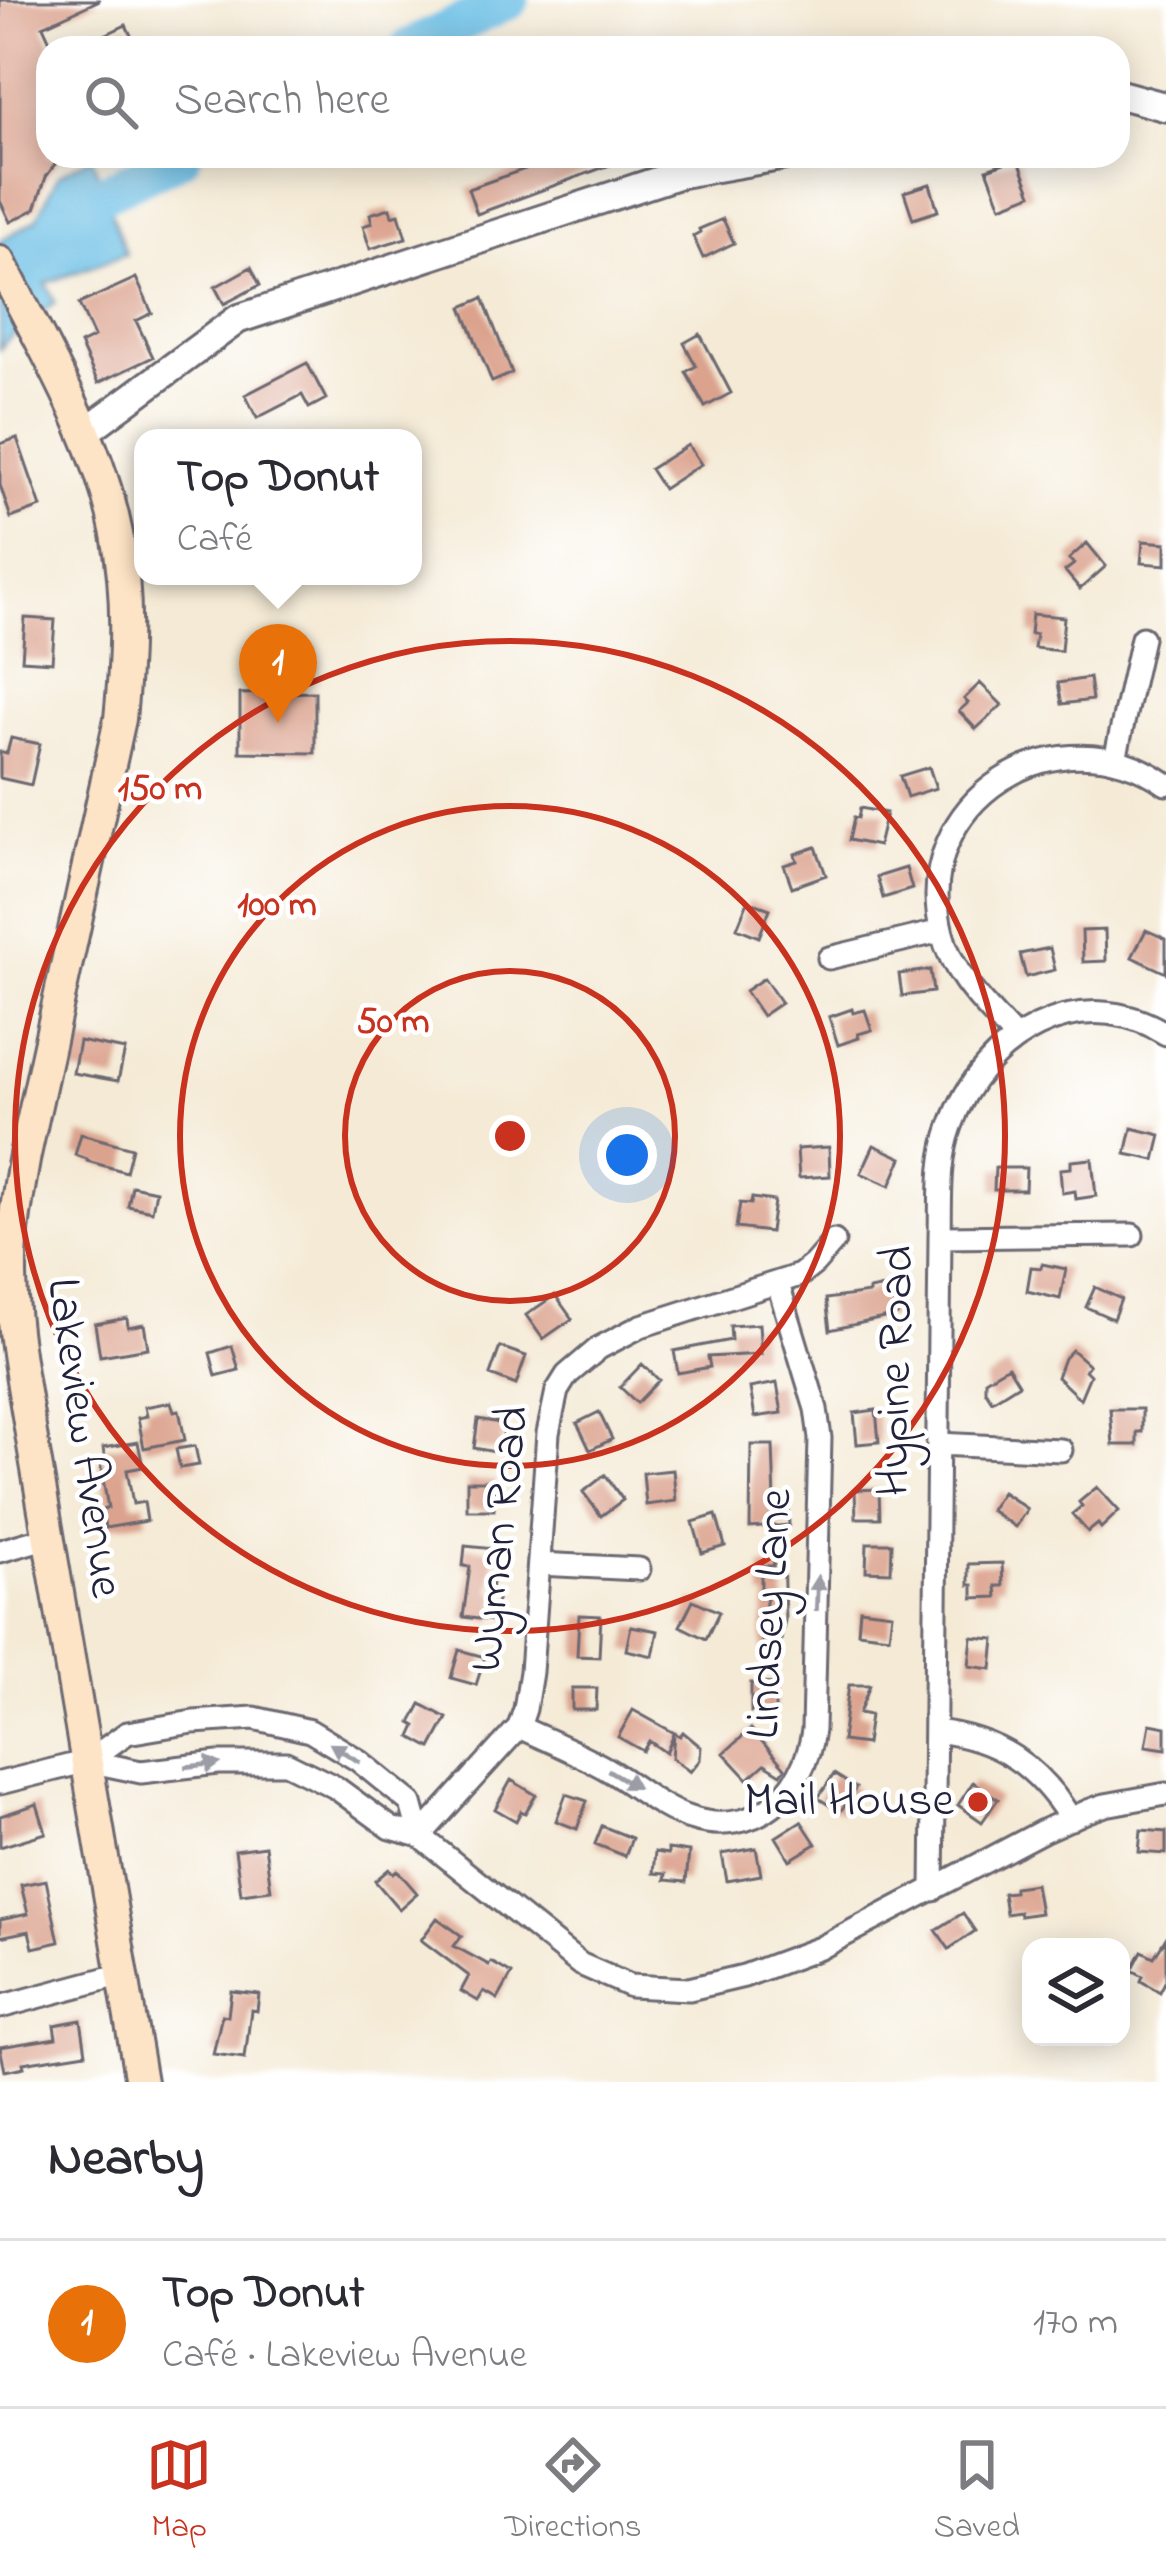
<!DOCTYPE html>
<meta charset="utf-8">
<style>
:root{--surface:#fff;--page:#f2f2f3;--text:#2b2b33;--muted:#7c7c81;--line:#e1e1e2;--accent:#c8321e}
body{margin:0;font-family:"Indie Flower",sans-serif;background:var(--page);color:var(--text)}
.controls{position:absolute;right:36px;bottom:36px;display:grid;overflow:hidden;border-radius:24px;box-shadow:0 6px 30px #0003}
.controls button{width:108px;height:108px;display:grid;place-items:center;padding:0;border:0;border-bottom:3px solid var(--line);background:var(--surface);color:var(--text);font:60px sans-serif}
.you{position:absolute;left:627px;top:1155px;width:42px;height:42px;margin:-30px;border:9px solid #fff;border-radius:50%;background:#1a73e8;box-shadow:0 0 0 18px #1a73e833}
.badge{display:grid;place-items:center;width:78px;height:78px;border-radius:50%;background:var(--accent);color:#fff;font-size:39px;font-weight:700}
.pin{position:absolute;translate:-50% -99px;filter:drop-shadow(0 3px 6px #0008)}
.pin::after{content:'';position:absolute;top:63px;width:42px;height:36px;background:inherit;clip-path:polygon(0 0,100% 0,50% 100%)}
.popup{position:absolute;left:134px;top:429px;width:288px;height:156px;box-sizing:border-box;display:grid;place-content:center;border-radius:24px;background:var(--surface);filter:drop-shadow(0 3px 9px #0005);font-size:39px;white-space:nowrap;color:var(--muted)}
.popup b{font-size:45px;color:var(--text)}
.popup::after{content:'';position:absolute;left:50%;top:100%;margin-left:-24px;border:24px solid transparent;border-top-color:var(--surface)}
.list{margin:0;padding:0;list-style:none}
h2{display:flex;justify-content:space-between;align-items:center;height:156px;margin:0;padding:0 48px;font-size:51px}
h2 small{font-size:39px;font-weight:400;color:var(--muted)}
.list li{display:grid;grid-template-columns:78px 1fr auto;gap:36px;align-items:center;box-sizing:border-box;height:168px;padding:0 48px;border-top:3px solid var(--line)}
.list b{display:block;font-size:45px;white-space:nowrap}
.list p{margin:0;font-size:39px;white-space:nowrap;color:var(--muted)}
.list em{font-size:39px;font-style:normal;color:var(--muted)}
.icon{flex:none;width:66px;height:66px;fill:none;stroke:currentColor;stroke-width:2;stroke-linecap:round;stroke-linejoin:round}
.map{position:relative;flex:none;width:1166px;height:2082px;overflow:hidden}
.search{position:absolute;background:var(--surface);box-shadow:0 6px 30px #0003;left:36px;right:36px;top:36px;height:132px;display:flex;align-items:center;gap:30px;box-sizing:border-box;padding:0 42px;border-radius:36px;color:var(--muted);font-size:45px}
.sheet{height:324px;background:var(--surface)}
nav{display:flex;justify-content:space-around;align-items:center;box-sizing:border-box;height:168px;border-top:3px solid var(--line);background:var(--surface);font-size:33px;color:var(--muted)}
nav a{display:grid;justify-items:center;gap:6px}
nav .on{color:var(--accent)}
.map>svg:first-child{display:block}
.water{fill:#67bde4;stroke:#447090;stroke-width:3}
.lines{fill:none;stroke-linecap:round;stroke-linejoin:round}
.river{stroke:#67bde4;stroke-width:39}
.building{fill:#dba38e}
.minor-casing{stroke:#6c6871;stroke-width:27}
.tertiary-casing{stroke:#6c6871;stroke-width:33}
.secondary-casing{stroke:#6c6871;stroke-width:36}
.minor{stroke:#fff;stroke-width:21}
.tertiary{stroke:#fff;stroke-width:27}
.secondary{stroke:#fee4c6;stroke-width:30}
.oneway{fill:#9c9ca7}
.ring{fill:none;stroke:#c8321e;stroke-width:6}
.poi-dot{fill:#c8321e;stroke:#fff;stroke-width:4.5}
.labels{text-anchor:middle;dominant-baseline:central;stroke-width:9;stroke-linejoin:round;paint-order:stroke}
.street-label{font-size:48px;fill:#22223b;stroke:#fff}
.poi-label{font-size:48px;fill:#22223b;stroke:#fff;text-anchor:end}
.centre{fill:#c8321e;stroke:#fff;stroke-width:6}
.ring-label{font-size:36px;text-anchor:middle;font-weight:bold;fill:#c8321e;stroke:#fff;stroke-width:9;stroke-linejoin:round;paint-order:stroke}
</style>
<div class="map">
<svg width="1166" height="2082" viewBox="0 0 1166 2082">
<rect width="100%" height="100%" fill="#fff"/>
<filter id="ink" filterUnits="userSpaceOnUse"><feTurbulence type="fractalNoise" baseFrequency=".00833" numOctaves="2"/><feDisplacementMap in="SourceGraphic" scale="24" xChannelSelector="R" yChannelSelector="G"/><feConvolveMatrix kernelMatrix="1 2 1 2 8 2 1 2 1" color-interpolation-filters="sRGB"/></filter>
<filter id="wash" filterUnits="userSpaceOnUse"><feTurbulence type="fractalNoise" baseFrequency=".004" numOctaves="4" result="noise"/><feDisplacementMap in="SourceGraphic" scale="48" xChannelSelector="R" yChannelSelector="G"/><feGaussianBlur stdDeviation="2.7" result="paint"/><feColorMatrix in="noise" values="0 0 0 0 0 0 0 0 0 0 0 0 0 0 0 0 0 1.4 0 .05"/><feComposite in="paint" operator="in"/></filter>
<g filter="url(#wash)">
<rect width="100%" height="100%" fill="#f4ead5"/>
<path class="water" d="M92,157L126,254L46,283L55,302L6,341L0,349V241L37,219L58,175Z"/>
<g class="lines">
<path class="river" d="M409,48L510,0
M59,219L106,192L182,156"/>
</g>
<g id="blocks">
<path class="building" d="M0,0H100L43,26L53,48H48V156H61L46,177L35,209L10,222L0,201Z
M126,25L137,48H77Z
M562,156H629V158L477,214L468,189Z
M1018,158L1032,194L1001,206L987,169Z
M930,184L938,211L913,219L904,192Z
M390,208L392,216L399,214L406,238L370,249L363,226L372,223L370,214Z
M723,219L734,243L703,258L693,236L700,232L699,229Z
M251,267L260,285L224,304L215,287Z
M136,278L152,313L136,321L153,357L98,383L80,344L94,337L79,304Z
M483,298L512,373L492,382L462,307Z
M700,334L731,393L705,407L686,372L696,366L684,343Z
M307,363L326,399L309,408L302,395L257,418L245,395Z
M17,438L41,507L11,518L0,485V444Z
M688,445L701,464L663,489L650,469Z
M1143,541L1166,543V565L1141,563Z
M1087,543L1106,566L1080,589L1065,571L1074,564L1069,559Z
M1032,614L1064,617L1061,651L1034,648L1036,634H1030Z
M25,618L55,620L52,662L22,660Z
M1089,678L1092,700L1062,704L1058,683Z
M980,683L1002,705L976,729L959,711L968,703L964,699Z
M315,692V753L240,752V694Z
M11,738L40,744L31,785L0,778V752L7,753Z
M929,767L936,788L907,797L900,776Z
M860,808L886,813L878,846L849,840L854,817L858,818Z
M816,847L826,875L792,887L784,865L797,861L795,854Z
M906,868L912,889L883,898L877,877Z
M748,901L770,909L759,937L737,928Z
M1105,930L1106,961L1083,962L1082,931Z
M1146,930L1166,939V973L1132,957Z
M1050,948L1055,970L1026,977L1020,954Z
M930,970L933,992L902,996L899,974Z
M764,978L781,1003L762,1016L745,991Z
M852,1009L853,1013L865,1010L872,1030L858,1034L859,1038L838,1045L829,1017Z
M79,1041L125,1050L118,1081L73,1073Z
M1132,1128L1161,1135L1155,1160L1126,1154Z
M81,1134L132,1148L126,1172L87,1161V1159L75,1155Z
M874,1145L902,1158L890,1186L861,1173Z
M829,1147L830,1176L799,1178L797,1149Z
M1092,1159L1096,1196L1076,1199L1075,1191L1062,1193L1060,1169L1071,1168V1161Z
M995,1168H1026L1025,1190H994Z
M132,1186L156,1191L152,1211L128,1206Z
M752,1198L774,1201L770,1232L736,1228L740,1203L751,1204Z
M1042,1264L1066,1269L1060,1299L1027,1291L1031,1267L1041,1268Z
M890,1286L897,1315L830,1330L826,1299L869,1293V1290Z
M1095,1287L1121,1299L1113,1319L1086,1307Z
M555,1295L572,1319L543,1339L526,1315Z
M127,1318L128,1327L144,1324L148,1348L100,1356L95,1324Z
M759,1324L761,1354L708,1357L710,1367L678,1373L674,1351L731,1340L730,1326Z
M232,1346L239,1370L216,1376L210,1353Z
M500,1347L526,1356L516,1385L490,1375Z
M1072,1350L1089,1365L1085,1370L1090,1375L1080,1399L1057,1377L1064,1358Z
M642,1364L659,1380L637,1403L620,1387Z
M1008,1366L1019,1384L992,1401L985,1390V1380Z
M777,1383L782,1413L755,1417L750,1388Z
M171,1402L174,1411L179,1410L185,1440L144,1448L138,1418L147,1416L145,1407Z
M1110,1409H1142V1432H1137V1445H1113Z
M876,1410L879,1442L857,1444L854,1413Z
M599,1412L612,1439L590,1450L577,1423Z
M478,1419L505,1424L500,1453L474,1448Z
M138,1442L143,1467L127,1470L133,1504L144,1502L147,1521L105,1528L102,1510L108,1508L100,1462L105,1461L103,1448Z
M751,1445H773L775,1502H779L780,1506H788L789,1525L750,1528Z
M195,1446L199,1465L180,1468L176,1449Z
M673,1470L676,1501L646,1505L643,1473Z
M605,1475L623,1500L601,1516L583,1492Z
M467,1481H495L494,1510H467Z
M1097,1487L1119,1511L1101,1528L1098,1524L1088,1532L1072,1514L1082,1506L1079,1502Z
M879,1489L880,1518H856L855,1490Z
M1002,1492L1027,1509L1015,1527L990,1510Z
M716,1515L725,1546L702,1553L693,1522Z
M867,1543H892L891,1572L866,1571Z
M465,1546L495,1549L491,1592L498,1593L494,1621L463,1617L470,1567L463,1566Z
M776,1552L783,1553L785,1620L778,1655L762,1652V1624L767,1597H761V1566H773Z
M1002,1563L1003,1586H996L997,1597L973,1598V1585H969V1564Z
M693,1600L719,1612L706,1639L680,1626Z
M860,1609L892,1613L889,1636L858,1632Z
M579,1615L601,1616L599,1657L577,1656Z
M631,1626L658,1631L653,1656L626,1650Z
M972,1637L995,1639L992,1669L969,1666Z
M459,1650L485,1657L476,1685L451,1678Z
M751,1683L775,1684V1713L751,1712Z
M849,1685H870L859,1713L870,1715L866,1744L842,1741Z
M572,1688H597L596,1710H572Z
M421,1704L447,1718L431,1748L411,1737L416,1726L411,1723Z
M633,1710L680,1736L683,1732L701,1747L700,1760L690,1772L672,1758L674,1734L666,1753L649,1741L643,1751L618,1737Z
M1150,1724L1166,1727V1749L1146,1746Z
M751,1729L785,1768L781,1774L765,1764L748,1779L724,1753Z
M834,1774L856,1788L840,1812L818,1798Z
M511,1780L536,1795L525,1813L521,1811L516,1821L495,1809Z
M973,1782L998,1799L982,1822L958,1805Z
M566,1794L587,1801L577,1829L556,1821Z
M37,1804L46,1833L0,1847V1816Z
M801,1821L816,1844L790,1860L776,1837Z
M602,1826L632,1838L625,1856L595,1844Z
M1141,1830L1166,1832V1854L1139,1852Z
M265,1846L271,1890L241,1894L235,1850Z
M756,1848L761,1875L727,1881L722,1854Z
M668,1849L689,1852L686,1882L665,1880L666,1874L653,1873L655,1852L668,1854Z
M389,1869L393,1873L397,1870L417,1893L399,1909L375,1881Z
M46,1880L59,1942L33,1948L29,1931L0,1937V1920L28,1914L21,1885Z
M1035,1884L1040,1913L1020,1916L1019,1912L1006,1914L1003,1893L1014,1892V1887Z
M963,1913L975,1931L949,1949L936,1930Z
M437,1918L462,1936L454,1946L489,1965L491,1962L512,1974L498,1999L484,1991L478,2001L461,1991L469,1976L421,1940Z
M1166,1938V1980L1160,1992L1141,1981L1143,1976L1132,1970L1142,1951L1154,1957Z
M231,1991L259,1994L257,2011L251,2010L245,2058L213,2054L222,2015L228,2016Z
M81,2020L86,2053L23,2063L24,2067L5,2071L0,2047L56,2038L54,2025Z"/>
</g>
</g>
<g filter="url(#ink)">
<use href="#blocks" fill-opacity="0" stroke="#6c6871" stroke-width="3"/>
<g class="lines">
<defs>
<path id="minor" d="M1115,759L1142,638
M829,958L941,931
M1015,1038C986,1006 953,977 942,933C908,801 1058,707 1166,784
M940,1237L1132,1235
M938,1444L1061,1450
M0,1551L49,1537
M539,1564L639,1569
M519,1727C549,1741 581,1754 610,1771C636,1786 661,1809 690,1818C754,1839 805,1793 813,1730L820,1438L816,1409L778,1284
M935,1731C998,1738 1037,1765 1071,1819
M88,1761L141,1772L218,1763H286L335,1787L391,1828L420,1836L580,1964L630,1986L689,1989L744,1976L820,1948L1043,1831L1088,1811L1105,1805L1166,1794
M0,1783L88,1761L127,1733L193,1722L254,1718L310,1731L358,1760L411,1803L420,1836
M420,1836L519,1727L525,1709L531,1672L548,1433L557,1391L567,1375L599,1348L641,1326L800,1275L814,1264L834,1241
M933,1890L940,1237C941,1200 938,1161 951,1126C982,1037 1080,979 1166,1034
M0,2007L123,1974"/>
<path id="tertiary" d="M1118,94L1166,107
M85,432L238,319L679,174L783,156"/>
<path id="secondary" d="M0,262C44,350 98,437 117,534C129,596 126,658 120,719L25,1155C19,1190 12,1224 11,1260C10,1314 20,1368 29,1422L141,2082"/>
</defs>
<use href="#minor" class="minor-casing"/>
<use href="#tertiary" class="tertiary-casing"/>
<use href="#secondary" class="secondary-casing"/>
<use href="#minor" class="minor"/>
<use href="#tertiary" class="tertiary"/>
<use href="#secondary" class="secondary"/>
</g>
<defs><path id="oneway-solid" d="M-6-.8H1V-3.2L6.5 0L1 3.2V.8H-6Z" transform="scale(3)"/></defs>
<g class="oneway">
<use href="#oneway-solid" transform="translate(817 1593) rotate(-88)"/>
<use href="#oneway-solid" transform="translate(345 1753) rotate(-148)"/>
<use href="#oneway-solid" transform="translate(203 1765) rotate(-6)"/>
<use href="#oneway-solid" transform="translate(623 1779) rotate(31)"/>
</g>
</g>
<g class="ring">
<circle cx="510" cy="1136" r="165"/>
<circle cx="510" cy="1136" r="330"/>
<circle cx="510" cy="1136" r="495"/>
</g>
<circle class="poi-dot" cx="978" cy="1802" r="12"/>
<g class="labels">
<g class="street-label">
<text transform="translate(897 1371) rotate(-89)">Hypine Road</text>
<text transform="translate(83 1438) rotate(82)">Lakeview Avenue</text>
<text transform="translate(501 1539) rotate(-84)">Wyman Road</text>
<text transform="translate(771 1614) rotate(-87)">Lindsey Lane</text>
</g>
<g class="poi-label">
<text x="954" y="1802">Mail House</text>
</g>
</g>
<circle cx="510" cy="1136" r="18" class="centre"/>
<g class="ring-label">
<text x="160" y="799">150 m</text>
<text x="277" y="915">100 m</text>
<text x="393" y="1032">50 m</text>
</g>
</svg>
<div class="controls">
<button><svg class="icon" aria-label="layers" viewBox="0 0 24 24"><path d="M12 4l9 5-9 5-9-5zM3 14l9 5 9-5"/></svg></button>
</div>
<div class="you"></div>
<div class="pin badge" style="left:278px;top:723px;background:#e8710a">1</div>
<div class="popup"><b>Top Donut</b>Café</div>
<div class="search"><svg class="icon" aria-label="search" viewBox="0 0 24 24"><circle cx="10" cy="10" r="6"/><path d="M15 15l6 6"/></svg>Search here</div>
</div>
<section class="sheet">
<h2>Nearby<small></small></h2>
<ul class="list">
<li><span class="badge" style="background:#e8710a">1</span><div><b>Top Donut</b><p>Café · Lakeview Avenue</p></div><em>170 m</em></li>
</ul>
</section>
<nav>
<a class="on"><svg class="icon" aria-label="map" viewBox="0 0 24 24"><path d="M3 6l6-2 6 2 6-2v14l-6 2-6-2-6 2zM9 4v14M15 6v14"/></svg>Map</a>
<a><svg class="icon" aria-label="directions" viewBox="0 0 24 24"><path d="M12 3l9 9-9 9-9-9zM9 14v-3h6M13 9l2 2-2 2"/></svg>Directions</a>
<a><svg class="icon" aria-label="saved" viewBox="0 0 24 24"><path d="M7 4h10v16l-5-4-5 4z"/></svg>Saved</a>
</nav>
